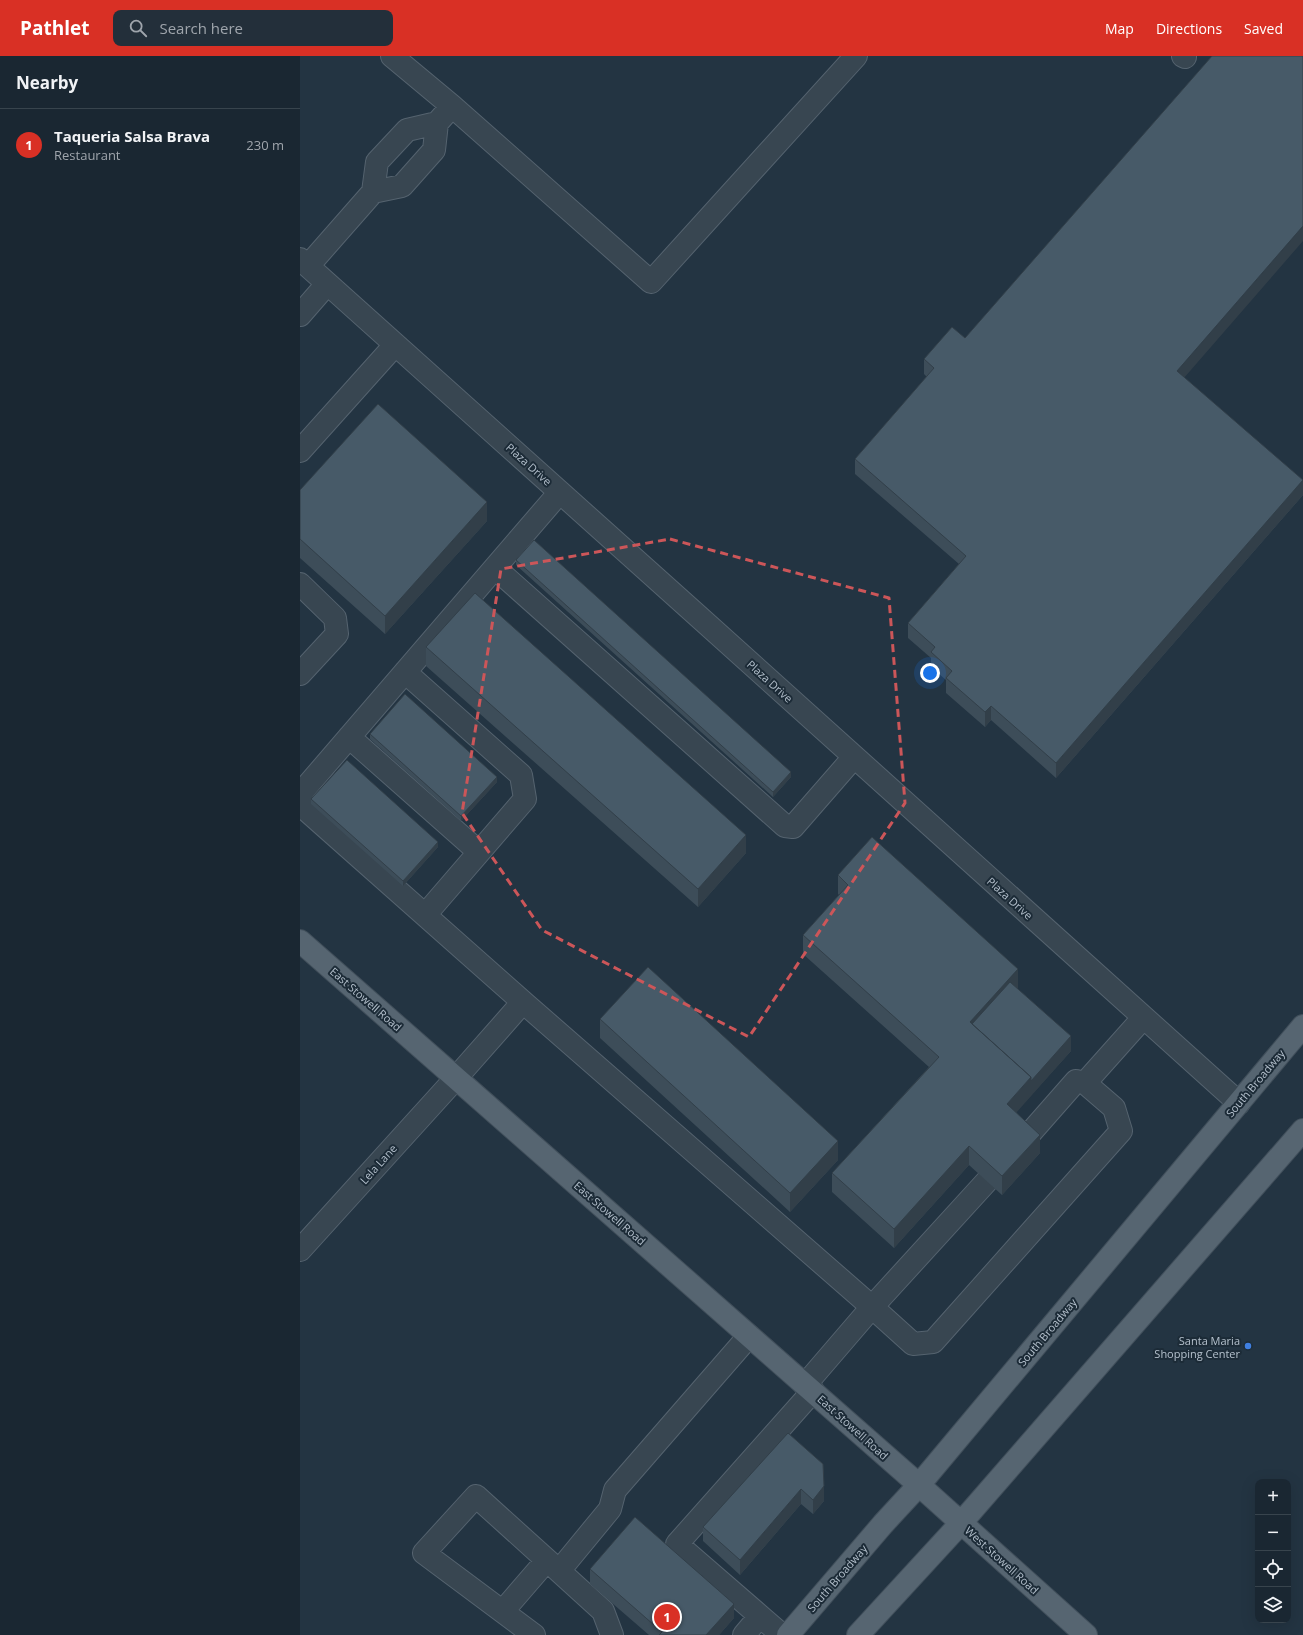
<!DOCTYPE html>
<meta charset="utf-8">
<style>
:root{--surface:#1a2732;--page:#232f3a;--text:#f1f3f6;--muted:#9fa5ac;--line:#38444d;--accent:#d93025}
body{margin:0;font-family:"Open Sans",sans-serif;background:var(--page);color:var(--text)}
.controls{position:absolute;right:12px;bottom:12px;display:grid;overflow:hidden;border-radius:8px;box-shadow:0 4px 16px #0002}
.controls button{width:36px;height:36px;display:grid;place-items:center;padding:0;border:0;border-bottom:1px solid var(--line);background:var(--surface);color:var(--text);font:20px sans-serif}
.you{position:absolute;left:630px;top:617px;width:14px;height:14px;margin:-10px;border:3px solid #fff;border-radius:50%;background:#1a73e8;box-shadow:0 0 0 6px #1a73e833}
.badge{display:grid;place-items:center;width:26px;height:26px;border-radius:50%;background:var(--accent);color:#fff;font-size:13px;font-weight:700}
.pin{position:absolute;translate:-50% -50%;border:2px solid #fff;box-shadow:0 1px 4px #0006}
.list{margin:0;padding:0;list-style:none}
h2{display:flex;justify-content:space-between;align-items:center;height:52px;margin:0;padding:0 16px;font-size:17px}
h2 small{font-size:13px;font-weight:400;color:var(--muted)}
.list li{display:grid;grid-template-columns:26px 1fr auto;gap:12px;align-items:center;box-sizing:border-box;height:72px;padding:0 16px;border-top:1px solid var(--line)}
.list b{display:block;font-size:15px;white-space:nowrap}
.list p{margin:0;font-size:13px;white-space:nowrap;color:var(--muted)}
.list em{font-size:13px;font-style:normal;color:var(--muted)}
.icon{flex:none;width:22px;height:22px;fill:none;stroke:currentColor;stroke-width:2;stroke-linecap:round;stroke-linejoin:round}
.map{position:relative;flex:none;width:1003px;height:1579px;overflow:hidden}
header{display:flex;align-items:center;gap:24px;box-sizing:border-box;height:56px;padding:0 20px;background:var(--accent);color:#fff}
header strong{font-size:19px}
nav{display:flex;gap:22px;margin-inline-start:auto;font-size:14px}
.search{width:280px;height:36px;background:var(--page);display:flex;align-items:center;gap:10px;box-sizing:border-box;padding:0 14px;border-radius:8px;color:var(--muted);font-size:15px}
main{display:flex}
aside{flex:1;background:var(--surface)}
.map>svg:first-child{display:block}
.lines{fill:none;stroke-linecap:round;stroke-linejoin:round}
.minor-casing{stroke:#55636f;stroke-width:24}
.major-casing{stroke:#414f5b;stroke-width:24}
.minor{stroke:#384651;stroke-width:22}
.major{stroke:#566571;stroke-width:22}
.wall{fill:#3d4d59}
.shaded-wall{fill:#323f49}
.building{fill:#475a68;stroke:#323f49}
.marked{fill:none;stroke:#cc5659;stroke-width:3;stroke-dasharray:8 5;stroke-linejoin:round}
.shop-dot{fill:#3f7fe0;stroke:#1c2b37;stroke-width:1.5}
.labels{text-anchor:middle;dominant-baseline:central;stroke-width:4;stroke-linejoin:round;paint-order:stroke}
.street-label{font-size:11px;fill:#b4c0cc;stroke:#1c2b37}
.poi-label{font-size:11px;fill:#b4c0cc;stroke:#1c2b37;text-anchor:end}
</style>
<header>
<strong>Pathlet</strong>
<div class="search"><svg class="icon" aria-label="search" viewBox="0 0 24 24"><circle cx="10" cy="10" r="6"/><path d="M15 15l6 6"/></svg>Search here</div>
<nav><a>Map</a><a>Directions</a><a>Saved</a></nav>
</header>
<main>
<aside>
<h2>Nearby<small></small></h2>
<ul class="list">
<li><span class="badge">1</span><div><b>Taqueria Salsa Brava</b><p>Restaurant</p></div><em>230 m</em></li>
</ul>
</aside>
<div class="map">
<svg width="1003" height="1579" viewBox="0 0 1003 1579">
<rect width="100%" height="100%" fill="#233442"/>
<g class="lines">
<defs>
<path id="minor" d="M92,0L152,50L351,226L556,0
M883,0L885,1
M73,136L102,130L134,94L137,67
M0,203L398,560L939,1047
M8,210L73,136L77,106L107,74L137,67L152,50
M0,259L27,228
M0,395L95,289
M195,512L485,770L493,771L554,701
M0,528L35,562L37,578L0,618
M105,616L221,719L225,743L125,859
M49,681L179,796
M223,946L572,1251L505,1329
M725,1083L776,1025L785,1027
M687,1125L572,1251L613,1288L633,1286L821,1075L814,1052L785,1027L843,962
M0,1194L156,1022L223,946L3,751L1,737L260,436
M203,1555L247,1504
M460,1560L377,1488L513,1335
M234,1579L124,1497L176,1440L259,1515
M312,1579L303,1555L259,1515L310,1453L315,1434L449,1280
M444,1579L460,1560L482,1579"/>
<path id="major" d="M0,885L619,1429L786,1579
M488,1579L583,1468L619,1429L1003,970
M558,1579L661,1467L1003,1074"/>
</defs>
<use href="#minor" class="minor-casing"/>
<use href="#major" class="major-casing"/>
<use href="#minor" class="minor"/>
<use href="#major" class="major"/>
</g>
<path class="wall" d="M665,282L884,322L1003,439L756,722L691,664L685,671L646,637V624L631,611V602L608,582V567L659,508L555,418V403L627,321L624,318V303Z
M0,434L187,465L85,578L0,502Z
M216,504L491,721L473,741L216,509Z
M126,591L446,797L398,851L126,610Z
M70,678L197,726L161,765L70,683Z
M11,743L138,791L103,830L11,748Z
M538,819L718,932H717L771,995L716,1056L740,1097L702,1139L669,1109L594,1192L532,1136V1117L629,1011L503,898V879L539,839L538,838Z
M300,963L538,1104L490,1156L300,982Z
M523,1408L524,1445L513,1458L501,1448L440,1519L403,1485V1471Z
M290,1513L434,1562L419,1579H349L290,1528Z"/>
<path class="shaded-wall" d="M1003,170V185L877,330V315Z
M1003,424V439L756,722V707Z
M187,446V465L85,578V560Z
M691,650V664L685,671V656Z
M491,716V721L473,741V736Z
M197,721V726L161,765V760Z
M446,779V797L398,851V833Z
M138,786V791L103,830V825Z
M718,913V932L677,976L670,966Z
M771,980V995L707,1067V1048L731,1021Z
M740,1079V1097L702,1139V1120Z
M538,1085V1104L490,1156V1137Z
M669,1090V1109L594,1192V1173Z
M524,1430V1445L513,1458V1444Z
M501,1433V1448L440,1519V1504Z
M434,1548V1562L419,1579H406Z"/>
<path class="building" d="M912,0H1003V170L877,315L1003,424L756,707L691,650L685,656L646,622L652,615L631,596L635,591L608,567L666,500L555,403L634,312L624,303L652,271L665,282Z
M78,348L187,446L85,560L0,483V434Z
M234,484L491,716L473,736L216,504Z
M175,537L446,779L398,833L126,591Z
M105,638L197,721L161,760L70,678Z
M47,704L138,786L103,825L11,743Z
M572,781L718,913L670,966L731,1021L707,1048L740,1079L702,1120L669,1090L594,1173L532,1117L639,1001L503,879L548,829L538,819Z
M348,911L538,1085L490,1137L300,963Z
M710,926L771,980L731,1025V1021L672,968Z
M488,1377L523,1408L524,1430L513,1444L501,1433L440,1504L403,1471Z
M335,1461L434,1548L406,1579H359L362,1576L290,1513Z"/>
<path class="marked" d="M370,483L589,542L605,747L449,981L242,874L162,757L201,513Z"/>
<circle class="shop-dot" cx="948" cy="1290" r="4"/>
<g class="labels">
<g class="street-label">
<text transform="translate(229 408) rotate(42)">Plaza Drive</text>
<text transform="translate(470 625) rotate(42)">Plaza Drive</text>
<text transform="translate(710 842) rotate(42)">Plaza Drive</text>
<text transform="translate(66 943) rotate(41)">East Stowell Road</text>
<text transform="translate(955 1027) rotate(-50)">South Broadway</text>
<text transform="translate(78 1108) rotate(-48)">Lela Lane</text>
<text transform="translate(310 1157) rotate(41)">East Stowell Road</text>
<text transform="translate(747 1276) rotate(-50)">South Broadway</text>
<text transform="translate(553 1371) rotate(42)">East Stowell Road</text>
<text transform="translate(702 1504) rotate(42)">West Stowell Road</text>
<text transform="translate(537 1522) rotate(-49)">South Broadway</text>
</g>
<g class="poi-label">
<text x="940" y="1284">Santa Maria<tspan x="940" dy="13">Shopping Center</tspan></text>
</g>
</g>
</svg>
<div class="controls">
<button>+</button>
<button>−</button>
<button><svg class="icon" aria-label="locate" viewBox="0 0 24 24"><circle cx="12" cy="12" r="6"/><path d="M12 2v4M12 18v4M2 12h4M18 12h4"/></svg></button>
<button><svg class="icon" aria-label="layers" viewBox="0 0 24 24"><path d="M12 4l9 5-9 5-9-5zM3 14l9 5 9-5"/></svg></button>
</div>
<div class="you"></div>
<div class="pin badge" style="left:367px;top:1561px">1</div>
</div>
</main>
